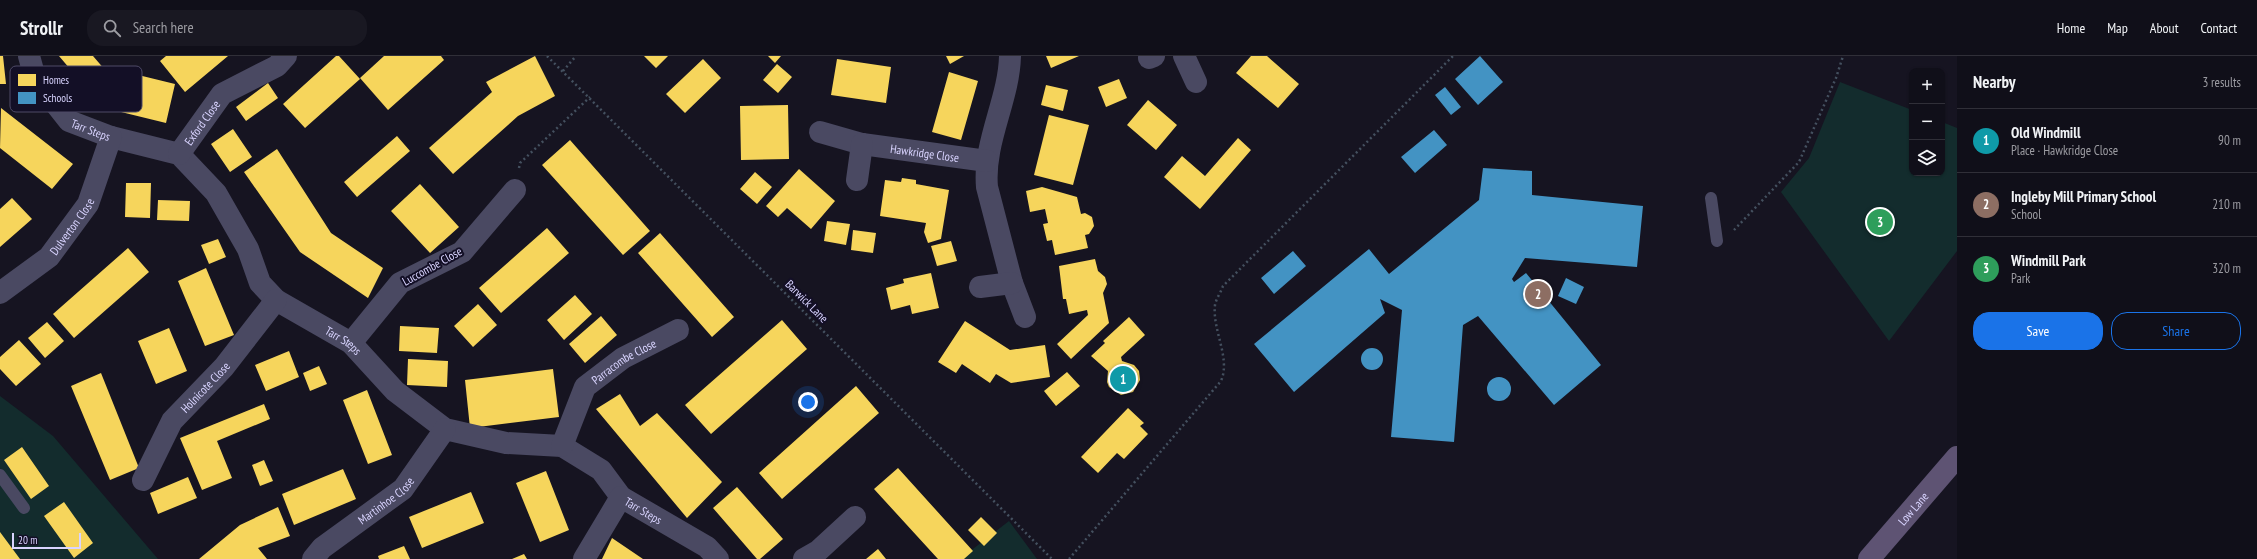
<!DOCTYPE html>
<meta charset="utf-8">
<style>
:root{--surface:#100f19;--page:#191822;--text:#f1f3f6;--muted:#9c9ca2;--line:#302f38;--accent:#1a73e8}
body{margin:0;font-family:"PT Sans Narrow",sans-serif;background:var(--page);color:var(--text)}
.controls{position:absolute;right:12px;top:12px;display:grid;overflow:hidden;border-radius:8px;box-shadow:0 1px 3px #0004}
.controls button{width:36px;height:36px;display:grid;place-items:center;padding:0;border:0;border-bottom:1px solid var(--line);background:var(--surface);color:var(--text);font:20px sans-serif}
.scale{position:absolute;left:12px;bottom:10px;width:69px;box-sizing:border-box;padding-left:4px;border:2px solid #d9d4ff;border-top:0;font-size:11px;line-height:14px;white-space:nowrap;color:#d9d4ff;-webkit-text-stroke:3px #130f26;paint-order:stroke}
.you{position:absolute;left:808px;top:346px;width:14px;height:14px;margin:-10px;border:3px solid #fff;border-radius:50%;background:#1a73e8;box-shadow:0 0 0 6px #1a73e833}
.badge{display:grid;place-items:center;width:26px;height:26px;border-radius:50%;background:var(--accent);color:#fff;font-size:13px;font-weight:700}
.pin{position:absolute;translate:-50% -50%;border:2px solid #fff;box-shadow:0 1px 4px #0006}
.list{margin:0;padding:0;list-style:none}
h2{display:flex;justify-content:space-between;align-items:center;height:52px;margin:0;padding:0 16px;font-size:17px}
h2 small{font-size:13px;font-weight:400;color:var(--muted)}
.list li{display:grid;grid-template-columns:26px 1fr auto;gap:12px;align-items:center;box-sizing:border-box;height:64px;padding:0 16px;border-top:1px solid var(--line)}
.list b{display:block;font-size:15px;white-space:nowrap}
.list p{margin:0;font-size:13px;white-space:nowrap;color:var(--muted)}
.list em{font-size:13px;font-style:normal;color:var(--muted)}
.actions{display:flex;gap:8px;padding:12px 16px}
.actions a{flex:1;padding:9px 0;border:1px solid var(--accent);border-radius:16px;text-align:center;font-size:14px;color:var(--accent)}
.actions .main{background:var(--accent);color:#fff}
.icon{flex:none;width:22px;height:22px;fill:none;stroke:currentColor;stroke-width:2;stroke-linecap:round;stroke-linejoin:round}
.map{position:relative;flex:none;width:1957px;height:503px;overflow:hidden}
header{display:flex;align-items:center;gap:24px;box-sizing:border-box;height:56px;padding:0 20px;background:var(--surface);border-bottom:1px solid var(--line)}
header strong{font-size:19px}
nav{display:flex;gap:22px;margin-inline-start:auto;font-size:14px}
.search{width:280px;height:36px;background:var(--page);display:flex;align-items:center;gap:10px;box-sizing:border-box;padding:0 14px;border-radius:16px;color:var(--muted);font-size:15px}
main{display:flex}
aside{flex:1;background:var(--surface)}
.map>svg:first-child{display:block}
.green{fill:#132c2d}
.homes{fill:#f6d55c}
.schools{fill:#4393c3}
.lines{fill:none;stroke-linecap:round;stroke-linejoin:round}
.path{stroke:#44505f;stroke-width:2.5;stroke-dasharray:2 3;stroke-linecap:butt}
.lane{stroke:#4a4962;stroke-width:12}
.street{stroke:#4a4962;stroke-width:22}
.primary{stroke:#5e5373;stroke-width:22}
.labels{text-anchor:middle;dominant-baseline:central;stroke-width:4;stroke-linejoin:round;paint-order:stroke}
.street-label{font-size:12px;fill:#d9d4ff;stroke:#130f26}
.key{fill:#130f26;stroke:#4e4a67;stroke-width:1}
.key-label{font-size:11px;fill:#d9d4ff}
</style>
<header>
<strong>Strollr</strong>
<div class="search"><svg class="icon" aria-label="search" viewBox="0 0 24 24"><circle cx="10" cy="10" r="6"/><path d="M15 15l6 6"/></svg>Search here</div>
<nav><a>Home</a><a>Map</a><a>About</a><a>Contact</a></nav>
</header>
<main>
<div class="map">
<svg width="1957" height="503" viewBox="0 0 1957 503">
<rect width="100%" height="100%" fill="#161421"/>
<path class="green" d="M1840,26L1912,54V117H1942V66L1957,72V195L1889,285L1781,136L1809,102Z
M0,340L53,380L158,503H0Z
M1009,465L1037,503H960Z"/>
<path class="homes" d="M0,0H3L6,28H0Z
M59,0H93L118,29L98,46Z
M166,0H228L185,36L160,5Z
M336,0H339L360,23L305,72L283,48Z
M384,0H441L444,4L388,54L360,22Z
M535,0L555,40L518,60L453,118L429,92L492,36L486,26Z
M644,0H668L656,12Z
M768,0H781L775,7Z
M946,0H964L950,8Z
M1046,0H1079L1051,12Z
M1251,0H1267L1299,28L1278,52L1236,17Z
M703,3L721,22L685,57L666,38Z
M837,3L891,11L886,47L831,39Z
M777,8L792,21L778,37L763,24Z
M126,16L175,28L166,67L117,55Z
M949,16L978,25L961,84L932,76Z
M1119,23L1127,42L1106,51L1098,31Z
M268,27L278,42L246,65L236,51Z
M1046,29L1068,34L1063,55L1041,49Z
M1148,44L1177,69L1156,94L1127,69Z
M788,49L789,103L741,104L740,50Z
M1,52L73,108L52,133L0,92Z
M1049,59L1089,69L1073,129L1034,119Z
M233,73L252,101L230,116L211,88Z
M397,80L410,95L357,141L344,126Z
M1238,82L1251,94L1200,153L1164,121L1182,100L1205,120Z
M570,84L650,175L623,199L542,109Z
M277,93L331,177L383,212L368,242L300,196L244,116Z
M799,113L835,145L811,173L787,152L778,161L766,150Z
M755,116L772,131L757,148L740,133Z
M902,122L916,124V128L949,134L941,183L928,187L924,176L926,167L880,160L885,124L901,126Z
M126,127H151L150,162L125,161Z
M420,128L459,171L430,197L391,155Z
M1042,131L1077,141L1081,158L1085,157L1092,161L1094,170L1089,178L1085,179L1088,192L1055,199L1052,184L1047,185L1043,168L1048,167L1045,153L1030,156L1026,135Z
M12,142L32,163L0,191V153Z
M158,144L190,145L189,165L157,164Z
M827,165L850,168L846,189L824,185Z
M547,172L569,197L501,257L479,232Z
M853,174L876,177L873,197L851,194Z
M660,177L734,261L712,281L638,197Z
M218,183L226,201L209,208L201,189Z
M951,185L957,205L937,210L931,190Z
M128,192L149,216L74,282L53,258Z
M1095,203L1098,215L1105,221L1107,228L1103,237L1109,267L1071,303L1057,288L1088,259L1087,254L1069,258L1066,243H1063L1059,210Z
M206,212L234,279L205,290L178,225Z
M931,217L939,252L912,258L910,249L891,254L886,232L904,227L903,223Z
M575,239L592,258L564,284L547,264Z
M478,248L497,269L473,291L454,270Z
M601,260L617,279L585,307L569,288Z
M1129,261L1145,279L1121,301L1122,305L1134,309L1139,315L1140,324L1133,336L1121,339L1109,331L1107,326L1108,315L1091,300L1105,287L1103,285Z
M782,264L807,293L711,378L685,349Z
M965,265L1010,294L1045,289L1050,321L1011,327L996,318L990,327L962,308L956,317L938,306Z
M47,266L64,285L45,302L28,282Z
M400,270L439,272L437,297L399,295Z
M169,272L187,315L156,328L138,285Z
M19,284L41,308L16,330L0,313V301Z
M289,295L299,321L266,335L255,309Z
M408,303L448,305L447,331L407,329Z
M319,310L327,328L310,335L303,317Z
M553,313L559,361L470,372L465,324Z
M1067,316L1080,330L1056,350L1044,335Z
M101,317L139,412L110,424L71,330Z
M856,330L879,357L782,443L759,417Z
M367,334L392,399L368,408L343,344Z
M620,338L640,370L657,357L722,426L687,462L596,353Z
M264,348L270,363L217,385L232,422L202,434L180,382Z
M1128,352L1144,367L1140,370L1148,378L1124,403L1117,397L1098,417L1081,401Z
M22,391L49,430L31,443L4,404Z
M264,404L273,425L260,430L252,409Z
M898,412L973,495L964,503H938L874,433Z
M343,413L356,443L294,469L282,438Z
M546,415L569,474L540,486L516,427Z
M188,421L197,442L158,458L150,437Z
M737,431L783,483L760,503H757L713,452Z
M471,436L484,467L422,492L409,461Z
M64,446L93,487L74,502L44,460Z
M278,451L290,480L258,492L267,503H199L240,469Z
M981,461L997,477L984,490L968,474Z
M0,476L20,503H0Z
M612,482L643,503H602Z
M404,490L410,503H379L378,500Z
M878,493L886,503H866Z
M524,498L527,503H512Z"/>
<path class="schools" d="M1480,0L1503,26L1478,49L1455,23Z
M1445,31L1461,51L1451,59L1435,39Z
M1434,74L1447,89L1415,117L1401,101Z
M1483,112L1532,115V139L1643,150L1637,211L1525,202L1512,223L1514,226L1526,217L1601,309L1554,349L1478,260L1463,269L1454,386L1391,381L1402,254L1380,243L1385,257L1294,336L1254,288L1369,193L1389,218L1479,144Z
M1293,195L1306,210L1274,238L1261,222Z
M1566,222L1584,231L1576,248L1558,240Z
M1361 303a11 11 0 1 1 22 0a11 11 0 1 1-22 0Z
M1487 333a12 12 0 1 1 24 0a12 12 0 1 1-24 0Z"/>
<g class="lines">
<path class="path" d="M547,0L1052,503
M563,15L576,0
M519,112L520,107L590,41
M1734,174L1799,106L1836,22L1843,0
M1069,503L1221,325C1231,302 1212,274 1215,249C1216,243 1221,236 1223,230L1453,0"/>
<path class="lane" d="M1711,142L1717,185
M0,419L24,452"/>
<g class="street">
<path id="s1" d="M29,0L35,22L69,65L111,81L179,98L216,137L248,193L260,227L276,244L351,287L395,335L445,373L506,387L562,390L601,414L621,441L707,491L718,503"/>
<path d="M1010,0C1009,44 983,86 987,131L1012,227L1025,261"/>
<path d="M1184,0L1196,26"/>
<path d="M1149,2L1154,0"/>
<path id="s2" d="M820,76L862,88L987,105"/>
<path id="s3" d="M179,98L222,38L277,10L286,0"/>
<path d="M857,124L862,88"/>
<path d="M980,231L1012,227"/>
<path id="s4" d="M0,237L49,201L88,148L111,81"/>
<path d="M351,287L400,227L462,196L515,134"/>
<path id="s5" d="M562,390L585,331L623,302L678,274"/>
<path id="s6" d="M143,424L172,365L224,311L276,244"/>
<path id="s7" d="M313,503L322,492L403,433L445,373"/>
<path d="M584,503L621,441"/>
<path d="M804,503L818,495L855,461"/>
</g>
<path class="primary" id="s8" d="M1869,503L1957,401"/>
</g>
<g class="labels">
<g class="street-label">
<text stroke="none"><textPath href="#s3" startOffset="39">Exford Close</textPath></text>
<text stroke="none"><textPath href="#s1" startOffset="101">Tarr Steps</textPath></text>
<text stroke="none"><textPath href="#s2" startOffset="107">Hawkridge Close</textPath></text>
<text stroke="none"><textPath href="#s4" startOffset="99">Dulverton Close</textPath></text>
<text transform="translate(432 210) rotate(-29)">Luccombe Close</text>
<text transform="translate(807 245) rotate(45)">Barwick Lane</text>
<text stroke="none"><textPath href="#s1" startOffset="449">Tarr Steps</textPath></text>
<text stroke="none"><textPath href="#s5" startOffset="110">Parracombe Close</textPath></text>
<text stroke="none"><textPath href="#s6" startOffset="113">Holnicote Close</textPath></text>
<text stroke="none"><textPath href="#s7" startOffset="94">Martinhoe Close</textPath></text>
<text stroke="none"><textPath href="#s8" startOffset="67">Low Lane</textPath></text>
<text stroke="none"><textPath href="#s1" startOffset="809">Tarr Steps</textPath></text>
</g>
</g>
<rect x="10" y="10" width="132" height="46" rx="6" class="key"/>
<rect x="18" y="18" width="18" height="12" fill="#f6d55c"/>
<rect x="18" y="36" width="18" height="12" fill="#4393c3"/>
<g class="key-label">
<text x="43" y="28">Homes</text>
<text x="43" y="46">Schools</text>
</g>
</svg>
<div class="controls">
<button>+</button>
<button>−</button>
<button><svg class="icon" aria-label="layers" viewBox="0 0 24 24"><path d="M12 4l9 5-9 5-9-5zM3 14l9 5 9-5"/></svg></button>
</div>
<div class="scale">20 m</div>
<div class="you"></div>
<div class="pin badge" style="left:1123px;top:323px;background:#0f9aa8">1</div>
<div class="pin badge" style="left:1538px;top:238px;background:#8d6e63">2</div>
<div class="pin badge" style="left:1880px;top:166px;background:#2e9e5b">3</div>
</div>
<aside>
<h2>Nearby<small>3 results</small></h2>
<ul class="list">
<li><span class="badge" style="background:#0f9aa8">1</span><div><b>Old Windmill</b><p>Place · Hawkridge Close</p></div><em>90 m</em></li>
<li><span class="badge" style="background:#8d6e63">2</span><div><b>Ingleby Mill Primary School</b><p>School</p></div><em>210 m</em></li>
<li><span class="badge" style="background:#2e9e5b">3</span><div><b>Windmill Park</b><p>Park</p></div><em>320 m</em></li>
</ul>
<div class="actions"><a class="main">Save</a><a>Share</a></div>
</aside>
</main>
